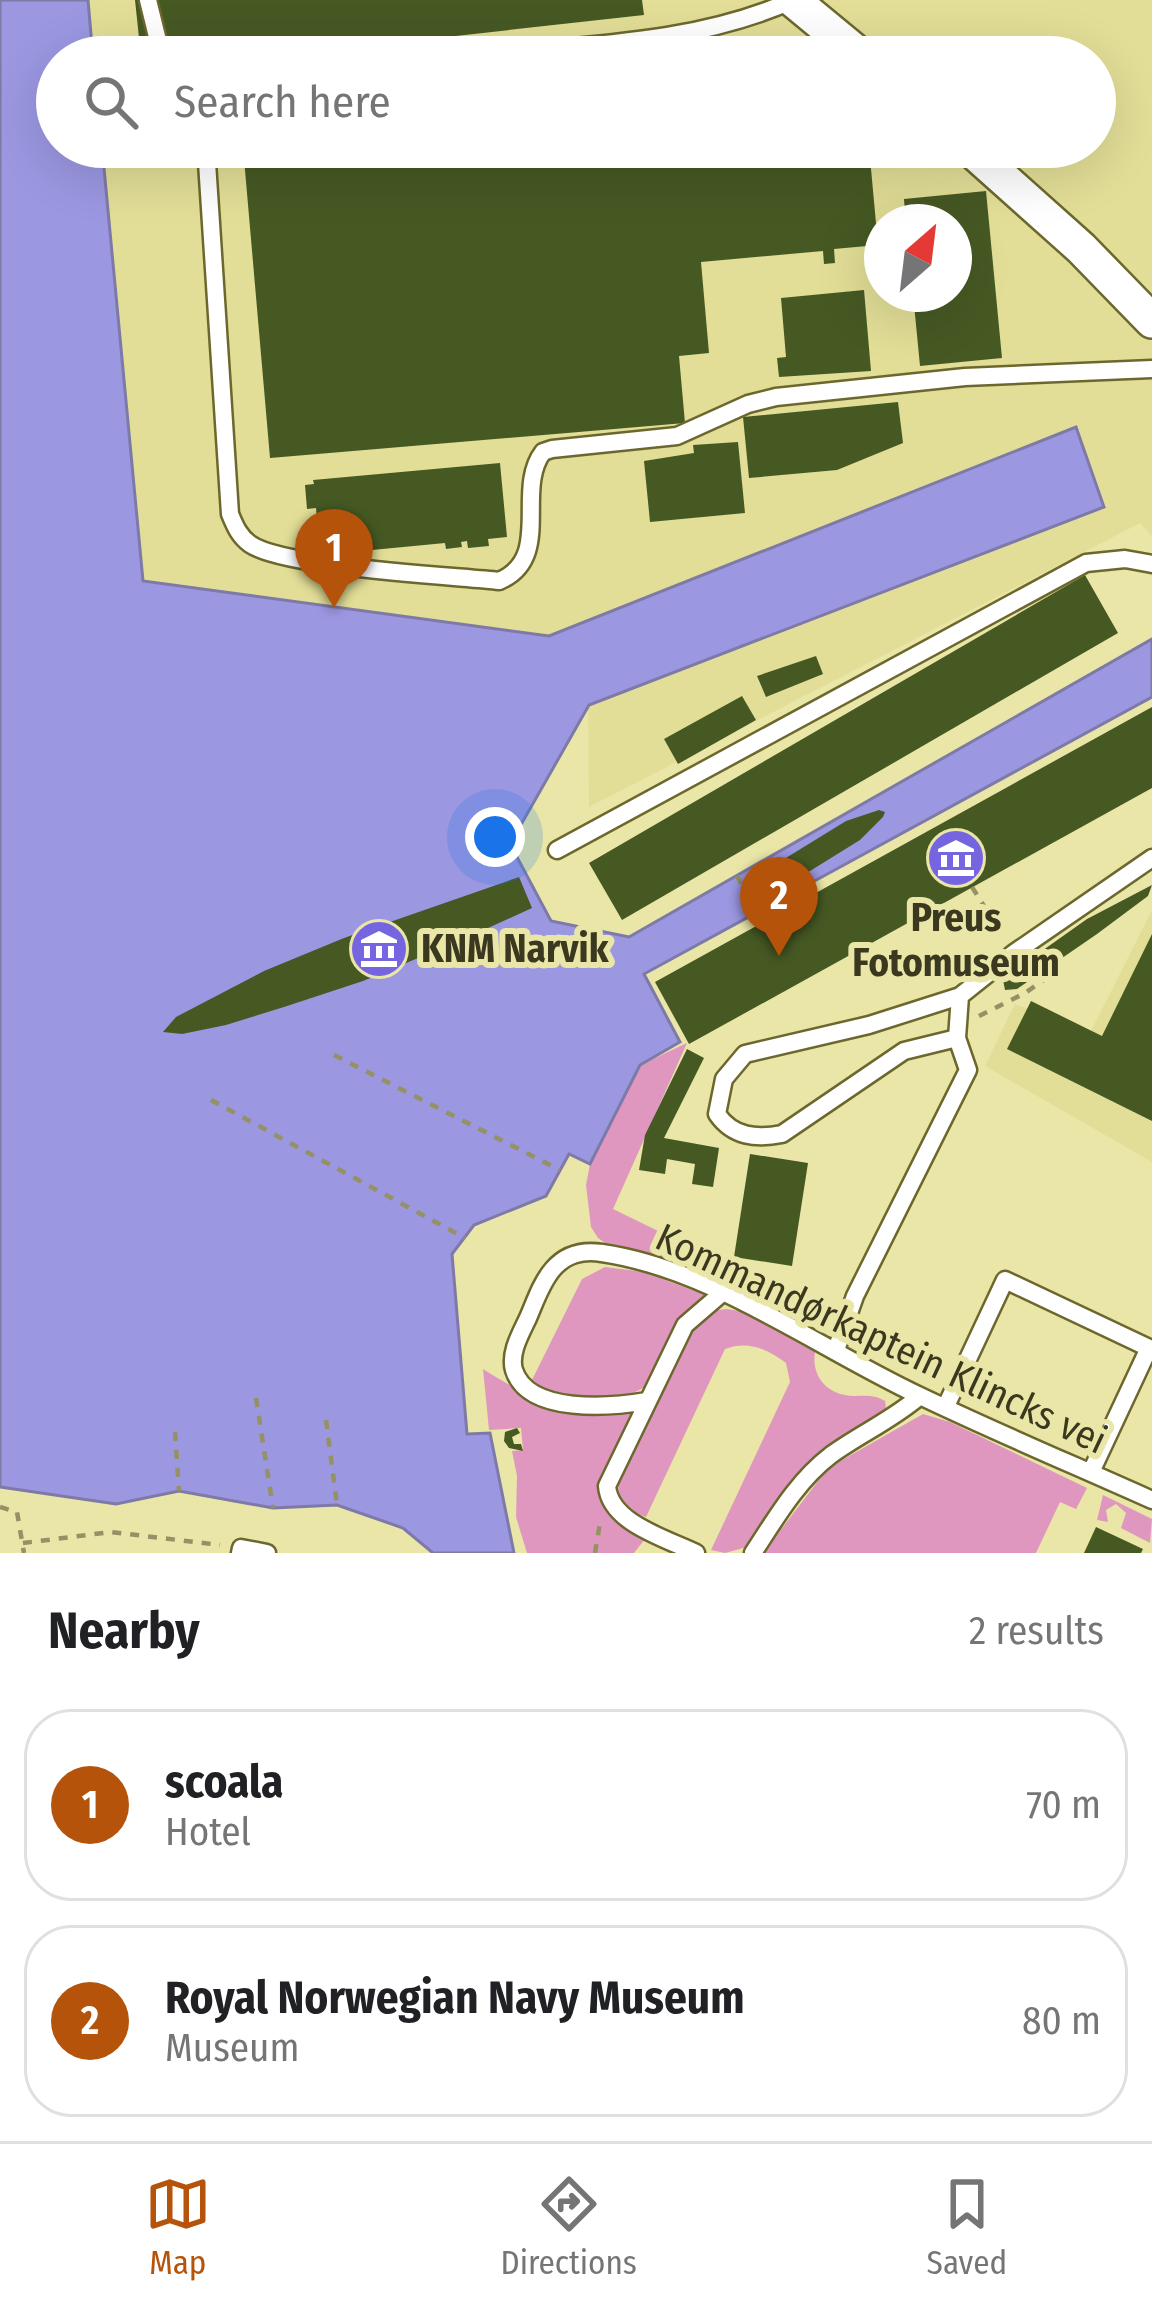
<!DOCTYPE html>
<meta charset="utf-8">
<style>
:root{--surface:#fff;--page:#f6f6f6;--text:#202124;--muted:#757577;--line:#e0e0e0;--accent:#b45309}
body{margin:0;font-family:"Fira Sans Condensed",sans-serif;background:var(--page);color:var(--text)}
.compass{position:absolute;left:864px;top:204px;width:108px;height:108px;border-radius:50%;background:var(--surface);box-shadow:0 12px 48px #0002;rotate:28deg}
.you{position:absolute;left:495px;top:837px;width:42px;height:42px;margin:-30px;border:9px solid #fff;border-radius:50%;background:#1a73e8;box-shadow:0 0 0 18px #1a73e833}
.badge{display:grid;place-items:center;width:78px;height:78px;border-radius:50%;background:var(--accent);color:#fff;font-size:39px;font-weight:700}
.pin{position:absolute;translate:-50% -99px;filter:drop-shadow(0 3px 6px #0008)}
.pin::after{content:'';position:absolute;top:63px;width:42px;height:36px;background:inherit;clip-path:polygon(0 0,100% 0,50% 100%)}
.list{margin:0;padding:0;list-style:none}
h2{display:flex;justify-content:space-between;align-items:center;height:156px;margin:0;padding:0 48px;font-size:51px}
h2 small{font-size:39px;font-weight:400;color:var(--muted)}
.list li{display:grid;grid-template-columns:78px 1fr auto;gap:36px;align-items:center;box-sizing:border-box;height:192px;margin:0 24px 24px;padding:0 24px;border:3px solid var(--line);border-radius:48px}
.list b{display:block;font-size:45px;white-space:nowrap}
.list p{margin:0;font-size:39px;white-space:nowrap;color:var(--muted)}
.list em{font-size:39px;font-style:normal;color:var(--muted)}
.icon{flex:none;width:66px;height:66px;fill:none;stroke:currentColor;stroke-width:2;stroke-linecap:round;stroke-linejoin:round}
.map{position:relative;flex:none;width:1152px;height:1553px;overflow:hidden}
.search{position:absolute;background:var(--surface);box-shadow:0 12px 48px #0002;left:36px;right:36px;top:36px;height:132px;display:flex;align-items:center;gap:30px;box-sizing:border-box;padding:0 42px;border-radius:66px;color:var(--muted);font-size:45px}
.sheet{height:588px;background:var(--surface)}
nav{display:flex;justify-content:space-around;align-items:center;box-sizing:border-box;height:168px;border-top:3px solid var(--line);background:var(--surface);font-size:33px;color:var(--muted)}
nav a{display:grid;justify-items:center;gap:6px}
nav .on{color:var(--accent)}
.map>svg:first-child{display:block}
.built{fill:#e2de97;fill-rule:evenodd}
.green{fill:#e097bf}
.water{fill:#9b97e1;stroke:#7e7aa7;stroke-width:3}
.building{fill:#465923}
.lines{fill:none;stroke-linecap:round;stroke-linejoin:round}
.service-casing{stroke:#6c682d;stroke-width:21}
.minor-casing{stroke:#6c682d;stroke-width:38}
.path{stroke:#949165;stroke-width:4.5;stroke-dasharray:9 9;stroke-linecap:butt}
.service{stroke:#fff;stroke-width:16}
.minor{stroke:#fff;stroke-width:33}
.labels{text-anchor:middle;dominant-baseline:central;stroke-width:12;stroke-linejoin:round;paint-order:stroke}
.poi-label{font-size:39px;font-weight:bold;fill:#3a381f;stroke:#e9e6a7}
.street-label{font-size:39px;fill:#3a381f;stroke:#e9e6a7}
</style>
<div class="map">
<svg width="1152" height="1553" viewBox="0 0 1152 1553">
<rect width="100%" height="100%" fill="#e9e6a7"/>
<path class="built" d="M88,0H1152V536L1140,523L589,807L588,705L610,612L549,636L142,581L102,147H1095V57H93ZM882,222H954V294H882Z
M1152,910V1162L985,1066L1015,1004L1090,1033Z"/>
<path class="green" d="M687,1043L613,1209L833,1316L824,1329L686,1269L611,1247L598,1238L591,1227L586,1185L590,1164L640,1065Z
M605,1267L644,1272L705,1295L680,1322L647,1385C617,1408 562,1403 531,1382L582,1279Z
M726,1309L739,1311L816,1348C810,1369 821,1391 845,1395C860,1398 870,1392 885,1401L886,1409L747,1547L725,1553L711,1550L790,1382L786,1363C767,1349 748,1340 725,1349L646,1517C625,1510 616,1499 618,1478L694,1327L712,1311Z
M483,1369C539,1404 567,1418 634,1411C606,1469 571,1502 645,1539L634,1553H527L516,1517L517,1476L512,1451L523,1450L521,1428L489,1430Z
M923,1414L950,1422L1087,1488L1076,1509L1060,1502L1036,1553H763L828,1468Z
M1103,1495L1152,1519L1150,1543L1121,1528L1126,1513L1116,1504L1106,1510L1108,1522L1097,1520Z"/>
<path class="water" d="M0,0H88L93,57H57V147H102L143,581L549,636L1076,427L1104,507L589,705L510,844L551,921L629,937L1152,639V697L644,974L680,1042L640,1065L590,1164L569,1154L546,1196L474,1225L452,1254L467,1434L490,1433L514,1553H433L403,1528L337,1505L273,1508L179,1491L116,1504L0,1487Z"/>
<path class="building" d="M135,0H642L644,15L266,57H141Z
M243,147H869L878,245L834,249L835,263L824,264L823,251L701,262L709,353L679,356L685,423L270,458Z
M986,191L1002,358L920,366L913,294H954V222H897L896,214L905,213L904,199Z
M864,290L871,371L779,377L777,358L786,357L781,298Z
M898,402L903,443L837,470L749,478L743,417Z
M738,442L745,513L650,522L644,461L694,453L693,445Z
M500,463L507,537L488,539L489,546L468,548L467,541L461,542L462,547L446,549L445,543L320,555L316,508L307,509L305,485L314,484L313,480Z
M1085,575L1118,633L622,920L589,863Z
M816,656L823,674L766,697L757,676Z
M742,696L756,720L678,764L664,739Z
M1152,707V788L689,1044L655,982Z
M879,810L885,812L883,817L860,840L768,897L762,888L757,878L781,861L846,821Z
M519,877L532,908L466,938L363,981L284,1007L226,1025L182,1034L163,1032L176,1017L264,971L344,938Z
M1152,885L1148,896L1097,934L1017,989L1005,990L1003,980L1008,975L1087,919Z
M1152,934V1121L1007,1049L1031,1001L1102,1036Z
M687,1049L704,1058L664,1138L719,1148L713,1187L692,1184L695,1164L667,1159L665,1174L639,1170L645,1135Z
M750,1154L808,1163L792,1266L734,1257Z
M517,1428L520,1433L512,1437L514,1444H521L523,1451L509,1448L504,1441L505,1432Z
M1096,1527L1143,1549L1141,1553H1084Z"/>
<g class="lines">
<defs>
<path id="service" d="M148,0L162,57
M461,57C572,45 691,46 793,0
M206,147L230,514C235,526 239,536 250,544C282,567 452,576 499,581C554,558 514,490 543,452L552,449L677,436L748,404L776,397L965,377L1152,369
M557,850L1086,563L1125,559L1152,564
M957,1038L904,1051L782,1134C756,1139 733,1137 717,1114L724,1079L745,1054L869,1025L960,996
M836,1350L855,1296L968,1070L957,1038L960,996L1014,953L1152,858
M647,1401C612,1407 528,1415 514,1370C509,1353 521,1333 528,1318C535,1302 541,1283 553,1269C566,1254 582,1250 602,1253C712,1269 818,1348 918,1395C995,1432 1074,1465 1152,1500
M946,1406L1005,1280L1149,1348L1091,1472
M240,1553L241,1548L267,1553
M696,1553C665,1538 610,1523 607,1486L685,1325L721,1294
M753,1553C776,1518 797,1481 831,1455C860,1434 892,1420 920,1396"/>
<path id="minor" d="M793,0L862,57
M968,147L1081,248L1152,321"/>
</defs>
<use href="#service" class="service-casing"/>
<use href="#minor" class="minor-casing"/>
<path class="path" d="M737,876L757,912
M972,887L1001,933
M979,1016L1025,993L1061,968L1056,962
M334,1055L560,1170
M211,1100L465,1238
M256,1398L273,1508
M326,1420L337,1505
M175,1432L179,1491
M0,1507L17,1512L24,1553
M23,1543L111,1532L220,1545
M595,1553L600,1523"/>
<use href="#service" class="service"/>
<use href="#minor" class="minor"/>
</g>
<defs>
<symbol id="museum-disc" viewBox="-11 -11 22 22"><circle r="9.5" fill="#7665e0" stroke="#e9e6a7"/><path d="M0-6L6-3V-2H-6V-3ZM-5-1h2V3h-2ZM-1-1h2V3h-2ZM3-1h2V3H3ZM-6 4H6V6H-6Z" fill="#fff"/></symbol>
</defs>
<g fill-rule="evenodd">
<use href="#museum-disc" x="923" y="825" width="66" height="66"/>
<use href="#museum-disc" x="346" y="916" width="66" height="66"/>
</g>
<g class="labels">
<g class="poi-label">
<text x="956" y="918">Preus<tspan x="956" dy="45">Fotomuseum</tspan></text>
<text x="421" y="949" text-anchor="start">KNM Narvik</text>
</g>
<g class="street-label">
<text transform="translate(881 1339) rotate(25)">Kommandørkaptein Klincks vei</text>
</g>
</g>
</svg>
<svg class="compass" viewBox="-18 -18 36 36"><path d="M0-13l5 13h-10z" fill="#e53935"/><path d="M0 13l5-13h-10z" fill="#757577"/></svg>
<div class="you"></div>
<div class="pin badge" style="left:334px;top:608px">1</div>
<div class="pin badge" style="left:779px;top:956px">2</div>
<div class="search"><svg class="icon" aria-label="search" viewBox="0 0 24 24"><circle cx="10" cy="10" r="6"/><path d="M15 15l6 6"/></svg>Search here</div>
</div>
<section class="sheet">
<h2>Nearby<small>2 results</small></h2>
<ul class="list">
<li><span class="badge">1</span><div><b>scoala</b><p>Hotel</p></div><em>70 m</em></li>
<li><span class="badge">2</span><div><b>Royal Norwegian Navy Museum</b><p>Museum</p></div><em>80 m</em></li>
</ul>
</section>
<nav>
<a class="on"><svg class="icon" aria-label="map" viewBox="0 0 24 24"><path d="M3 6l6-2 6 2 6-2v14l-6 2-6-2-6 2zM9 4v14M15 6v14"/></svg>Map</a>
<a><svg class="icon" aria-label="directions" viewBox="0 0 24 24"><path d="M12 3l9 9-9 9-9-9zM9 14v-3h6M13 9l2 2-2 2"/></svg>Directions</a>
<a><svg class="icon" aria-label="saved" viewBox="0 0 24 24"><path d="M7 4h10v16l-5-4-5 4z"/></svg>Saved</a>
</nav>
